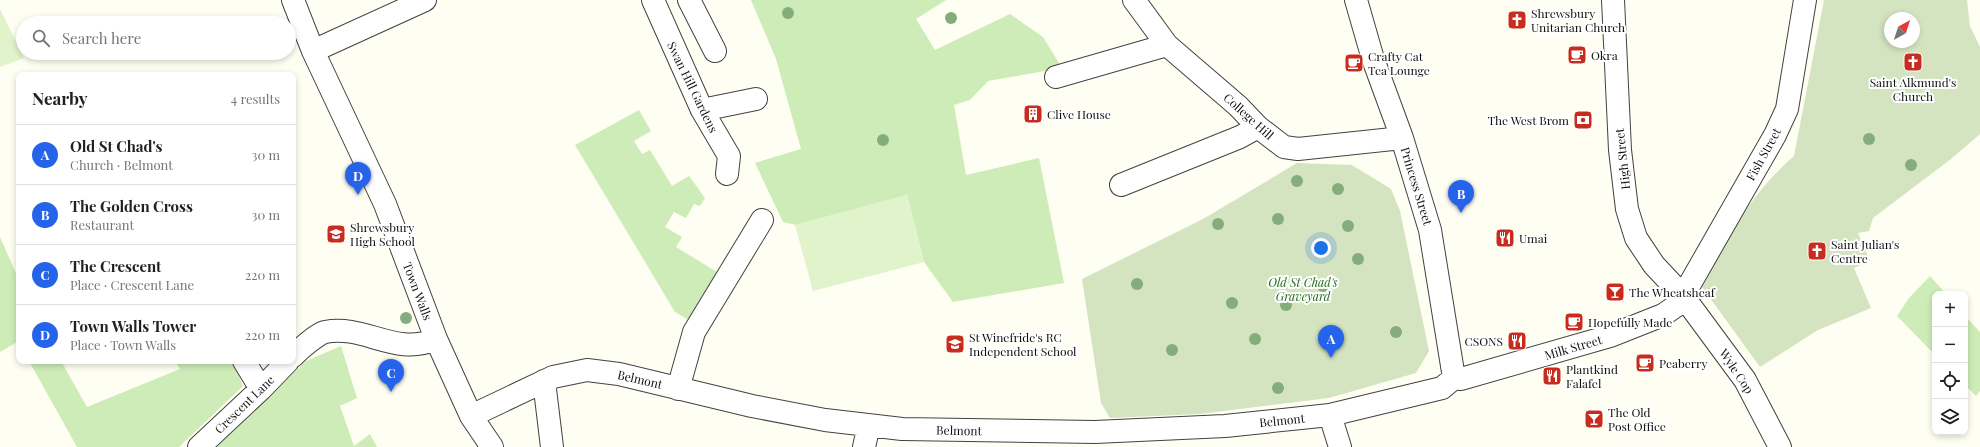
<!DOCTYPE html>
<meta charset="utf-8">
<style>
:root{--surface:#fff;--page:#f6f6f6;--text:#202124;--muted:#757577;--line:#e0e0e0;--accent:#2563eb}
body{margin:0;font-family:"Playfair Display",serif;background:var(--page);color:var(--text)}
.controls{position:absolute;right:12px;bottom:12px;display:grid;overflow:hidden;border-radius:8px;box-shadow:0 2px 6px #0003}
.controls button{width:36px;height:36px;display:grid;place-items:center;padding:0;border:0;border-bottom:1px solid var(--line);background:var(--surface);color:var(--text);font:20px sans-serif}
.compass{position:absolute;left:1884px;top:12px;width:36px;height:36px;border-radius:50%;background:var(--surface);box-shadow:0 2px 6px #0003;rotate:39deg}
.you{position:absolute;left:1321px;top:248px;width:14px;height:14px;margin:-10px;border:3px solid #fff;border-radius:50%;background:#1a73e8;box-shadow:0 0 0 6px #1a73e833}
.badge{display:grid;place-items:center;width:26px;height:26px;border-radius:50%;background:var(--accent);color:#fff;font-size:13px;font-weight:700}
.pin{position:absolute;translate:-50% -33px;filter:drop-shadow(0 1px 2px #0008)}
.pin::after{content:'';position:absolute;top:21px;width:14px;height:12px;background:inherit;clip-path:polygon(0 0,100% 0,50% 100%)}
.list{margin:0;padding:0;list-style:none}
h2{display:flex;justify-content:space-between;align-items:center;height:52px;margin:0;padding:0 16px;font-size:17px}
h2 small{font-size:13px;font-weight:400;color:var(--muted)}
.list li{display:grid;grid-template-columns:26px 1fr auto;gap:12px;align-items:center;box-sizing:border-box;height:60px;padding:0 16px;border-top:1px solid var(--line)}
.list b{display:block;font-size:15px;white-space:nowrap}
.list p{margin:0;font-size:13px;white-space:nowrap;color:var(--muted)}
.list em{font-size:13px;font-style:normal;color:var(--muted)}
.icon{flex:none;width:22px;height:22px;fill:none;stroke:currentColor;stroke-width:2;stroke-linecap:round;stroke-linejoin:round}
.map{position:relative;flex:none;width:1980px;height:447px;overflow:hidden}
.search{position:absolute;background:var(--surface);box-shadow:0 2px 6px #0003;left:16px;top:16px;width:280px;height:44px;display:flex;align-items:center;gap:10px;box-sizing:border-box;padding:0 14px;border-radius:22px;color:var(--muted);font-size:15px}
.panel{position:absolute;background:var(--surface);box-shadow:0 2px 6px #0003;left:16px;top:72px;width:280px;height:292px;border-radius:8px}
.map>svg:first-child{display:block}
.green{fill:#cdecb8}
.cemetery{fill:#d4e3c0;fill-rule:evenodd}
.pitch{fill:#e0f3cb}
.lines{fill:none;stroke-linecap:round;stroke-linejoin:round}
.minor-casing{stroke:#424242;stroke-width:24}
.minor{stroke:#fff;stroke-width:22}
.tree{fill:#85ad7c}
.labels{text-anchor:middle;dominant-baseline:central;stroke-width:4;stroke-linejoin:round;paint-order:stroke}
.poi-label{font-size:12px;fill:#0f0f0f;stroke:#fff;text-anchor:start}
.street-label{font-size:12px;fill:#0f0f0f;stroke:#fff}
.park-label{font-size:12px;font-style:italic;fill:#226b1b;stroke:#fff}
</style>
<div class="map">
<svg width="1980" height="447" viewBox="0 0 1980 447">
<rect width="100%" height="100%" fill="#fffef2"/>
<path class="green" d="M751,0H946L916,19L935,50L1010,14L1043,37L1062,68L988,81L970,100L954,105L966,175L1039,158L1064,283L953,302L924,262L907,195L796,225L783,222L755,163L801,149L776,59Z
M639,110L651,131L634,141L642,154L650,150L672,186L689,176L705,198L700,206L694,204L686,218L674,212L665,227L682,237L676,247L722,275L692,322L675,312L575,145Z
M0,237L19,280V344L17,342L0,352Z
M1930,276L1946,294H1935V355L1897,316L1909,298Z
M1965,316L1980,332V391L1976,396L1965,385Z
M341,346L357,398L340,406L354,446L370,434L377,447H216L306,361Z
M29,361H61L87,407L180,369L175,361H233L243,386L179,447H77Z"/>
<path class="cemetery" d="M1824,0H1967L1970,26L1980,47V134L1951,159L1873,218L1869,231L1858,233L1870,261L1854,268L1871,308L1818,330L1760,367L1702,287C1726,238 1752,192 1794,156ZM1890,18H1914V42H1890Z
M1297,163L1352,165L1391,189L1400,211L1429,351L1416,373L1329,398L1200,414L1110,418L1101,403L1082,279L1203,219Z"/>
<path class="pitch" d="M0,9L24,58L0,67Z
M907,195L924,262L813,291L795,225Z"/>
<g class="lines">
<defs>
<path id="minor" d="M293,0L313,51L385,204L436,339L471,416L492,447
M653,0L702,110L729,156L727,174
M689,0L715,51
M1134,0L1167,45L1238,106L1258,127L1284,147L1298,149L1402,138
M1356,0L1373,59L1402,138L1430,230L1454,378
M1613,0L1620,150L1627,209L1636,238L1654,265L1683,296L1745,380L1780,447
M313,51L425,0
M1056,77L1167,45
M702,110L756,99
M1121,185L1240,137L1258,127
M1683,296L1775,135L1787,109L1805,0
M293,356C299,350 317,334 325,332C365,324 395,357 436,339
M244,361L261,389
M1454,378L1461,379L1610,336L1663,315L1686,299
M544,381L552,447
M678,389L694,332L762,220
M1330,415L1340,447
M471,416L553,377L587,370L619,374L752,406L825,420L902,429L1095,432L1225,426L1330,415L1442,388L1454,378
M199,447L261,389L288,361
M864,447L869,425"/>
</defs>
<use href="#minor" class="minor-casing"/>
<use href="#minor" class="minor"/>
</g>
<g class="tree">
<circle cx="788" cy="13" r="6"/>
<circle cx="951" cy="18" r="6"/>
<circle cx="1869" cy="139" r="6"/>
<circle cx="883" cy="140" r="6"/>
<circle cx="1911" cy="165" r="6"/>
<circle cx="1297" cy="181" r="6"/>
<circle cx="1338" cy="189" r="6"/>
<circle cx="1278" cy="219" r="6"/>
<circle cx="1218" cy="224" r="6"/>
<circle cx="1348" cy="226" r="6"/>
<circle cx="1358" cy="259" r="6"/>
<circle cx="1137" cy="284" r="6"/>
<circle cx="1323" cy="286" r="6"/>
<circle cx="1232" cy="303" r="6"/>
<circle cx="1286" cy="305" r="6"/>
<circle cx="406" cy="318" r="6"/>
<circle cx="1396" cy="332" r="6"/>
<circle cx="1255" cy="339" r="6"/>
<circle cx="1172" cy="350" r="6"/>
<circle cx="1278" cy="388" r="6"/>
</g>
<defs>
<symbol id="church-square" viewBox="-11 -11 22 22"><rect x="-9" y="-9" width="18" height="18" rx="4" fill="#c82c1f" stroke="#fff"/><path d="M-1.2-6h2.4v3.5h3.3v2.4h-3.3V6h-2.4V-.1h-3.3v-2.4h3.3Z" fill="#fff"/></symbol>
<symbol id="cafe-square" viewBox="-11 -11 22 22"><rect x="-9" y="-9" width="18" height="18" rx="4" fill="#c82c1f" stroke="#fff"/><path d="M-5.5-4.5H6V0H3Q3 3.5 0 3.5H-2.5Q-5.5 3.5-5.5 0ZM3-3.2v2h1.7v-2ZM-6 4.5H4V6H-6Z" fill="#fff"/></symbol>
<symbol id="building-square" viewBox="-11 -11 22 22"><rect x="-9" y="-9" width="18" height="18" rx="4" fill="#c82c1f" stroke="#fff"/><path d="M-4-6H4V6H1V3H-1V6H-4ZM-2.5-4.3h1.7v1.8h-1.7ZM.8-4.3h1.7v1.8H.8ZM-2.5-1h1.7V.8h-1.7ZM.8-1h1.7V.8H.8Z" fill="#fff"/></symbol>
<symbol id="bank-square" viewBox="-11 -11 22 22"><rect x="-9" y="-9" width="18" height="18" rx="4" fill="#c82c1f" stroke="#fff"/><path d="M-6-4H6V4H-6ZM0-2.3a2.3 2.3 0 1 0 0 4.6a2.3 2.3 0 1 0 0-4.6Z" fill="#fff"/></symbol>
<symbol id="school-square" viewBox="-11 -11 22 22"><rect x="-9" y="-9" width="18" height="18" rx="4" fill="#c82c1f" stroke="#fff"/><path d="M0-5L7-2L0 1L-7-2ZM-4 1L0 2.5L4 1V4Q0 6-4 4Z" fill="#fff"/></symbol>
<symbol id="restaurant-square" viewBox="-11 -11 22 22"><rect x="-9" y="-9" width="18" height="18" rx="4" fill="#c82c1f" stroke="#fff"/><path d="M-5-6h1v4h1v-4h1v4h1v-4h1v5L-1.5 .5V6h-2V.5L-5-1ZM5-6V6H3V1.5H1.5Q1.5-4 5-6Z" fill="#fff"/></symbol>
<symbol id="bar-square" viewBox="-11 -11 22 22"><rect x="-9" y="-9" width="18" height="18" rx="4" fill="#c82c1f" stroke="#fff"/><path d="M-6-5H6L.8 .8V4.5H3.5V6h-7V4.5H-.8V.8Z" fill="#fff"/></symbol>
</defs>
<g fill-rule="evenodd">
<use href="#church-square" x="1506" y="9" width="22" height="22"/>
<use href="#cafe-square" x="1566" y="44" width="22" height="22"/>
<use href="#church-square" x="1902" y="51" width="22" height="22"/>
<use href="#cafe-square" x="1343" y="52" width="22" height="22"/>
<use href="#building-square" x="1022" y="103" width="22" height="22"/>
<use href="#bank-square" x="1572" y="109" width="22" height="22"/>
<use href="#school-square" x="325" y="223" width="22" height="22"/>
<use href="#restaurant-square" x="1494" y="227" width="22" height="22"/>
<use href="#church-square" x="1806" y="240" width="22" height="22"/>
<use href="#bar-square" x="1604" y="281" width="22" height="22"/>
<use href="#cafe-square" x="1563" y="311" width="22" height="22"/>
<use href="#restaurant-square" x="1506" y="330" width="22" height="22"/>
<use href="#school-square" x="944" y="333" width="22" height="22"/>
<use href="#cafe-square" x="1634" y="352" width="22" height="22"/>
<use href="#restaurant-square" x="1541" y="365" width="22" height="22"/>
<use href="#bar-square" x="1583" y="408" width="22" height="22"/>
</g>
<g class="labels">
<g class="poi-label">
<text x="1531" y="13">Shrewsbury<tspan x="1531" dy="14">Unitarian Church</tspan></text>
<text x="1591" y="55">Okra</text>
<text x="1368" y="56">Crafty Cat<tspan x="1368" dy="14">Tea Lounge</tspan></text>
<text x="1913" y="82" text-anchor="middle">Saint Alkmund's<tspan x="1913" dy="14">Church</tspan></text>
<text x="1047" y="114">Clive House</text>
<text x="1569" y="120" text-anchor="end">The West Brom</text>
<text x="350" y="227">Shrewsbury<tspan x="350" dy="14">High School</tspan></text>
<text x="1519" y="238">Umai</text>
<text x="1831" y="244">Saint Julian's<tspan x="1831" dy="14">Centre</tspan></text>
<text x="1629" y="292">The Wheatsheaf</text>
<text x="1588" y="322">Hopefully Made</text>
<text x="969" y="337">St Winefride's RC<tspan x="969" dy="14">Independent School</tspan></text>
<text x="1503" y="341" text-anchor="end">CSONS</text>
<text x="1659" y="363">Peaberry</text>
<text x="1566" y="369">Plantkind<tspan x="1566" dy="14">Falafel</tspan></text>
<text x="1608" y="412">The Old<tspan x="1608" dy="14">Post Office</tspan></text>
</g>
<g class="street-label">
<text transform="translate(693 87) rotate(64)">Swan Hill Gardens</text>
<text transform="translate(1249 116) rotate(42)">College Hill</text>
<text transform="translate(1763 154) rotate(-61)">Fish Street</text>
<text transform="translate(1622 159) rotate(-96)">High Street</text>
<text transform="translate(1417 186) rotate(73)">Princess Street</text>
<text transform="translate(418 291) rotate(69)">Town Walls</text>
<text transform="translate(1573 347) rotate(-16)">Milk Street</text>
<text transform="translate(1737 371) rotate(56)">Wyle Cop</text>
<text transform="translate(640 379) rotate(13)">Belmont</text>
<text transform="translate(244 404) rotate(-44)">Crescent Lane</text>
<text transform="translate(1282 420) rotate(-6)">Belmont</text>
<text transform="translate(959 430) rotate(1)">Belmont</text>
</g>
<g class="park-label">
<text x="1303" y="282">Old St Chad's<tspan x="1303" dy="14">Graveyard</tspan></text>
</g>
</g>
</svg>
<div class="controls">
<button>+</button>
<button>−</button>
<button><svg class="icon" aria-label="locate" viewBox="0 0 24 24"><circle cx="12" cy="12" r="6"/><path d="M12 2v4M12 18v4M2 12h4M18 12h4"/></svg></button>
<button><svg class="icon" aria-label="layers" viewBox="0 0 24 24"><path d="M12 4l9 5-9 5-9-5zM3 14l9 5 9-5"/></svg></button>
</div>
<svg class="compass" viewBox="-18 -18 36 36"><path d="M0-13l5 13h-10z" fill="#e53935"/><path d="M0 13l5-13h-10z" fill="#757577"/></svg>
<div class="you"></div>
<div class="pin badge" style="left:1331px;top:358px">A</div>
<div class="pin badge" style="left:1461px;top:213px">B</div>
<div class="pin badge" style="left:391px;top:392px">C</div>
<div class="pin badge" style="left:358px;top:195px">D</div>
<div class="search"><svg class="icon" aria-label="search" viewBox="0 0 24 24"><circle cx="10" cy="10" r="6"/><path d="M15 15l6 6"/></svg>Search here</div>
<section class="panel">
<h2>Nearby<small>4 results</small></h2>
<ul class="list">
<li><span class="badge">A</span><div><b>Old St Chad's</b><p>Church · Belmont</p></div><em>30 m</em></li>
<li><span class="badge">B</span><div><b>The Golden Cross</b><p>Restaurant</p></div><em>30 m</em></li>
<li><span class="badge">C</span><div><b>The Crescent</b><p>Place · Crescent Lane</p></div><em>220 m</em></li>
<li><span class="badge">D</span><div><b>Town Walls Tower</b><p>Place · Town Walls</p></div><em>220 m</em></li>
</ul>
</section>
</div>
